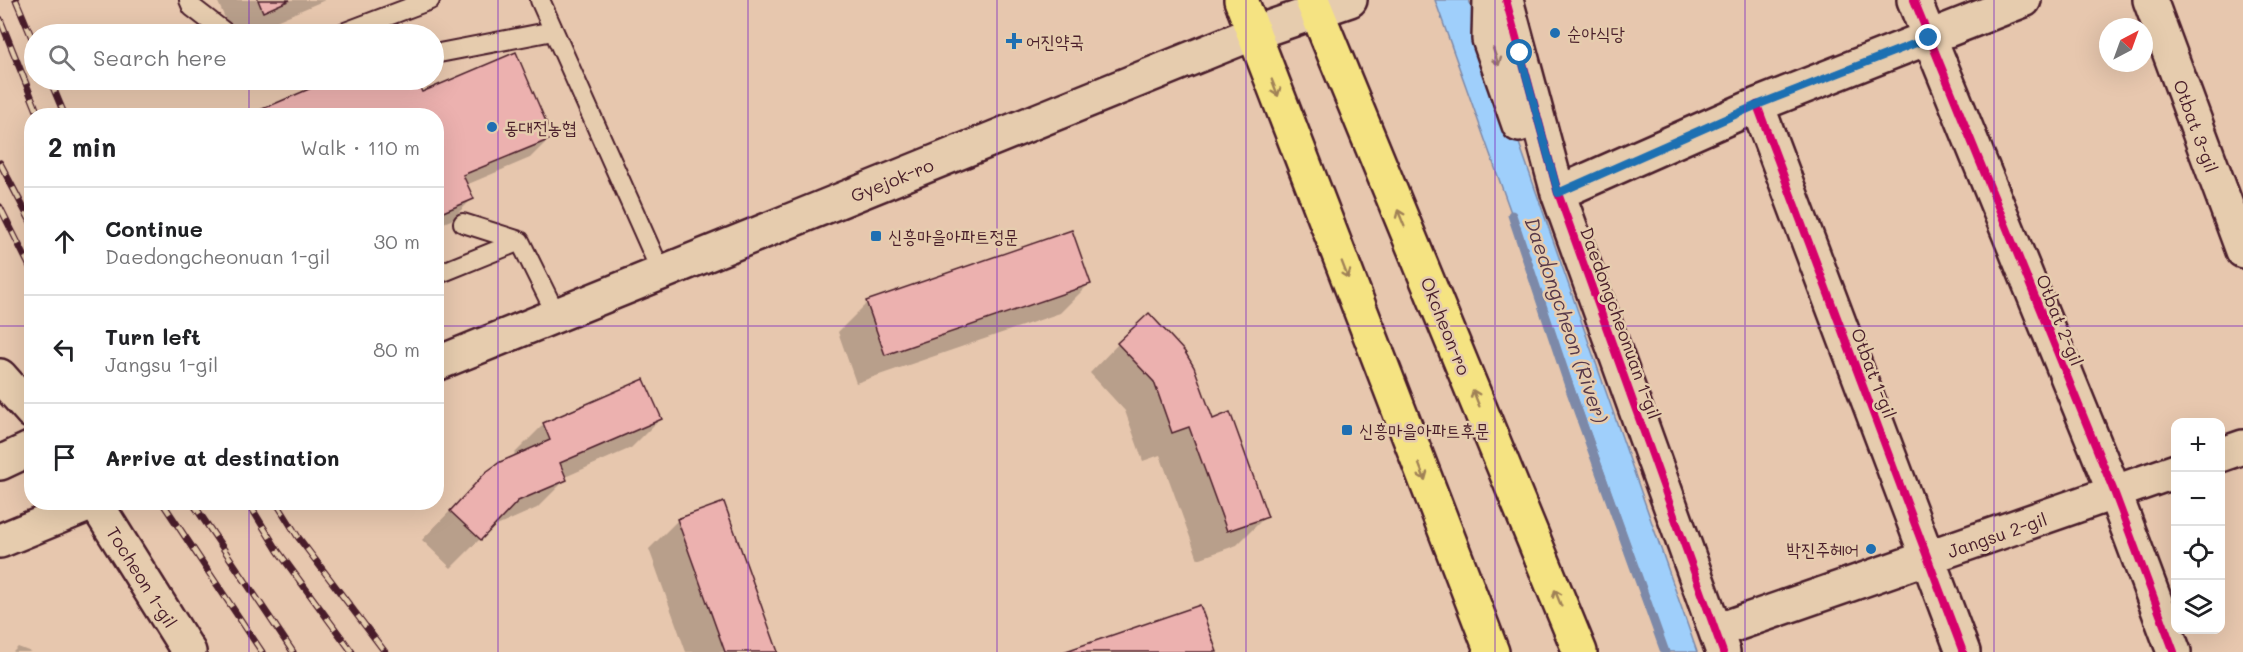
<!DOCTYPE html>
<meta charset="utf-8">
<style>
:root{--surface:#fff;--page:#f2f2f2;--text:#202124;--muted:#757577;--line:#e0e0e0}
body{margin:0;font-family:Mali,"Poor Story",sans-serif;background:var(--page);color:var(--text)}
.controls{position:absolute;right:18px;bottom:18px;display:grid;overflow:hidden;border-radius:12px;box-shadow:0 6px 24px #0002}
.controls button{width:54px;height:54px;display:grid;place-items:center;padding:0;border:0;border-bottom:2px solid var(--line);background:var(--surface);color:var(--text);font:30px sans-serif}
.compass{position:absolute;left:2099px;top:18px;width:54px;height:54px;border-radius:50%;background:var(--surface);box-shadow:0 6px 24px #0002;rotate:41deg}
.stop{position:absolute;width:18px;height:18px;margin:-14px;border:4px solid #1f6fb2;border-radius:50%;background:#fff}
.stop.end{background:#1f6fb2;border-color:#fff;box-shadow:0 2px 6px #0008}
.list{margin:0;padding:0;list-style:none}
h2{display:flex;justify-content:space-between;align-items:center;height:78px;margin:0;padding:0 24px;font-size:26px}
h2 small{font-size:20px;font-weight:400;color:var(--muted)}
.list li{display:grid;grid-template-columns:39px 1fr auto;gap:18px;align-items:center;box-sizing:border-box;height:108px;padding:0 24px;border-top:2px solid var(--line)}
.list b{display:block;font-size:22px;white-space:nowrap}
.list p{margin:0;font-size:20px;white-space:nowrap;color:var(--muted)}
.list em{font-size:20px;font-style:normal;color:var(--muted)}
.icon{flex:none;width:33px;height:33px;fill:none;stroke:currentColor;stroke-width:2;stroke-linecap:round;stroke-linejoin:round}
.map{position:relative;flex:none;width:2243px;height:652px;overflow:hidden}
.search{position:absolute;background:var(--surface);box-shadow:0 6px 24px #0002;left:24px;top:24px;width:420px;height:66px;display:flex;align-items:center;gap:15px;box-sizing:border-box;padding:0 21px;border-radius:33px;color:var(--muted);font-size:22px}
.panel{position:absolute;background:var(--surface);box-shadow:0 6px 24px #0002;left:24px;top:108px;width:420px;height:402px;border-radius:24px}
.map>svg:first-child{display:block}
.water{fill:#9fcffb;stroke:#7d89a8;stroke-width:1.5}
.shadow{fill:#0003}
.lines{fill:none;stroke-linecap:round;stroke-linejoin:round}
.stream{stroke:#7d89a8;stroke-width:9}
.building{fill:#ecb1af;stroke:#4a1f2b;stroke-width:1.5}
.lane-casing{stroke:#4a1f2b;stroke-width:22}
.street-casing{stroke:#4a1f2b;stroke-width:38}
.secondary-casing{stroke:#4a1f2b;stroke-width:38}
.primary-casing{stroke:#4a1f2b;stroke-width:38}
.lane{stroke:#e6ccae;stroke-width:18}
.street{stroke:#e6ccae;stroke-width:33}
.secondary{stroke:#e6ccae;stroke-width:33}
.primary{stroke:#f5e382;stroke-width:33}
.rail-casing{stroke:#4a1f2b;stroke-width:7}
.rail{stroke:#e6ccae;stroke-width:4.5;stroke-dasharray:14;stroke-linecap:butt}
.cycleway-casing{stroke:#e6ccae;stroke-width:11}
.cycleway{stroke:#d6006c;stroke-width:8}
.oneway{stroke:#98766c}
.oneway2{stroke:#a08156}
.route{stroke:#1f6fb2;stroke-width:8}
.grid{fill:none;stroke:#7b2cbf;stroke-width:1.5;stroke-opacity:0.55}
.poi-dot{fill:#1f6fb2;stroke:#e6ccae;stroke-width:2}
.labels{text-anchor:middle;dominant-baseline:central;stroke-width:5;stroke-linejoin:round;paint-order:stroke}
.poi-label{font-size:18px;fill:#4a1f2b;stroke:#e6ccae;text-anchor:start}
.street-label{font-size:18px;fill:#4a1f2b;stroke:#e6ccae}
.water-label{font-size:20px;font-style:italic;fill:#57394a;stroke:#e6ccae}
</style>
<div class="map">
<svg width="2243" height="652" viewBox="0 0 2243 652">
<rect width="100%" height="100%" fill="#e7c7ae"/>
<filter id="ink" filterUnits="userSpaceOnUse"><feTurbulence type="fractalNoise" baseFrequency=".0167" numOctaves="2"/><feDisplacementMap in="SourceGraphic" scale="12" xChannelSelector="R" yChannelSelector="G"/><feConvolveMatrix kernelMatrix="1 2 1 2 8 2 1 2 1" color-interpolation-filters="sRGB"/></filter>
<g filter="url(#ink)">
<path class="water" d="M1435,0H1469L1697,652H1668Z"/>
<path class="shadow" d="M217,0H325L246,34H232Z
M334,80H415L421,94L551,137L530,158L466,185L472,199L451,220L436,226V116H250Z
M1089,284L1060,313L856,383L838,332L867,303Z
M1118,344L1212,421L1266,516L1237,545L1198,559L1160,455L1143,461L1125,411L1090,373Z
M643,381L660,419L631,448L565,477L566,479L537,508L490,529L451,568L422,540L487,473L516,457L514,454L543,425Z
M678,520L776,652H686L649,549Z
M18,647L31,652H13Z"/>
<g class="lines">
<path class="stream" d="M1512,215L1571,392L1665,652"/>
</g>
<path class="building" d="M258,0H290L263,12Z
M516,52L553,138L463,175L474,199L436,215V116H246L330,80H416L422,92Z
M1072,230L1091,284L885,355L866,301Z
M1149,313L1185,352L1194,367L1213,419L1230,412L1268,517L1227,531L1189,427L1172,433L1154,382L1117,343Z
M644,379L662,419L560,463L567,480L518,501L481,540L450,511L486,472L500,462L550,440L543,423Z
M724,502L778,652H725L677,519Z
M1200,605L1217,652H1063Z"/>
<g class="lines">
<defs>
<path id="lane" d="M189,0L192,7L227,34
M540,0L662,274
M340,34L430,0
M434,54L553,31
M463,223L520,241L557,316
M436,275L520,241"/>
<path id="street" d="M1490,0L1489,39L1519,125
M1506,0L1558,193L1723,652
M1914,0L2115,494L2174,652
M2150,0L2243,251
M1757,105L1963,652
M1558,193L1757,105L2024,0
M0,376L32,412
M2220,455L2243,447
M0,463L32,448
M95,502L189,652
M1716,631L2176,471"/>
<path id="secondary" d="M436,364L1254,33L1350,0
M0,541L95,502"/>
<path id="primary" d="M1241,0L1492,652
M1312,0L1580,652"/>
</defs>
<use href="#lane" class="lane-casing"/>
<use href="#street" class="street-casing"/>
<use href="#secondary" class="secondary-casing"/>
<use href="#primary" class="primary-casing"/>
<use href="#lane" class="lane"/>
<use href="#street" class="street"/>
<use href="#secondary" class="secondary"/>
<use href="#primary" class="primary"/>
<defs>
<path id="rail" d="M16,0L34,43
M0,19L39,116
M50,80L65,116
M0,163L32,224
M0,207L32,271
M162,502L262,652
M192,502L293,652
M248,502L278,551L352,652
M276,502L298,537L385,652"/>
</defs>
<use href="#rail" class="rail-casing"/>
<use href="#rail" class="rail"/>
<defs>
<path id="cycleway" d="M1506,0L1558,193L1723,652
M1914,0L2115,494L2174,652
M1757,105L1963,652"/>
</defs>
<use href="#cycleway" class="cycleway-casing"/>
<use href="#cycleway" class="cycleway"/>
</g>
<defs><path id="oneway-shaft" d="M-6 0H5M1.5-3L5.5 0L1.5 3" fill="none" stroke-width="1.6" stroke-linecap="round" stroke-linejoin="round" transform="scale(1.5)"/></defs>
<use class="oneway" href="#oneway-shaft" transform="translate(1496 57) rotate(71)"/>
<g class="oneway2">
<use href="#oneway-shaft" transform="translate(1275 88) rotate(69)"/>
<use href="#oneway-shaft" transform="translate(1401 218) rotate(-112)"/>
<use href="#oneway-shaft" transform="translate(1345 270) rotate(69)"/>
<use href="#oneway-shaft" transform="translate(1476 398) rotate(-112)"/>
<use href="#oneway-shaft" transform="translate(1422 472) rotate(69)"/>
<use href="#oneway-shaft" transform="translate(1558 598) rotate(-112)"/>
</g>
</g>
<g class="lines" filter="url(#ink)">
<path class="route" d="M1520,53L1558,193L1757,105L1929,38"/>
</g>
<path class="grid" d="M249,0V34M498,0V652M748,0V652M997,0V652M1246,0V652M1495,0V652M1745,0V652M1994,0V652M249,80V116M0,326H32M436,326H2243M249,502V652"/>
<g class="poi-dot">
<circle cx="1555" cy="33" r="6"/>
<path d="M1011 32h6v6h6v6h-6v6h-6v-6h-6v-6h6z"/>
<circle cx="492" cy="127" r="6"/>
<rect x="870" y="230" width="12" height="12" rx="3"/>
<rect x="1341" y="424" width="12" height="12" rx="3"/>
<circle cx="1871" cy="549" r="6"/>
</g>
<g class="labels">
<g class="poi-label">
<text x="1567" y="33">순아식당</text>
<text x="1026" y="41">어진약국</text>
<text x="504" y="127">동대전농협</text>
<text x="888" y="236">신흥마을아파트정문</text>
<text x="1359" y="430">신흥마을아파트후문</text>
<text x="1859" y="549" text-anchor="end">박진주헤어</text>
</g>
<g class="street-label">
<text transform="translate(2196 126) rotate(70)">Otbat 3-gil</text>
<text transform="translate(892 180) rotate(-22)">Gyejok-ro</text>
<text transform="translate(2060 320) rotate(68)">Otbat 2-gil</text>
<text transform="translate(1621 323) rotate(70)">Daedongcheonuan 1-gil</text>
<text transform="translate(1446 326) rotate(68)">Okcheon-ro</text>
<text transform="translate(1874 373) rotate(69)">Otbat 1-gil</text>
<text transform="translate(1997 535) rotate(-19)">Jangsu 2-gil</text>
<text transform="translate(142 577) rotate(58)">Tocheon 1-gil</text>
</g>
<g class="water-label">
<text transform="translate(1567 320) rotate(71)">Daedongcheon (River)</text>
</g>
</g>
</svg>
<div class="controls">
<button>+</button>
<button>−</button>
<button><svg class="icon" aria-label="locate" viewBox="0 0 24 24"><circle cx="12" cy="12" r="6"/><path d="M12 2v4M12 18v4M2 12h4M18 12h4"/></svg></button>
<button><svg class="icon" aria-label="layers" viewBox="0 0 24 24"><path d="M12 4l9 5-9 5-9-5zM3 14l9 5 9-5"/></svg></button>
</div>
<svg class="compass" viewBox="-18 -18 36 36"><path d="M0-13l5 13h-10z" fill="#e53935"/><path d="M0 13l5-13h-10z" fill="#757577"/></svg>
<div class="stop" style="left:1520px;top:53px"></div>
<div class="stop end" style="left:1929px;top:38px"></div>
<div class="search"><svg class="icon" aria-label="search" viewBox="0 0 24 24"><circle cx="10" cy="10" r="6"/><path d="M15 15l6 6"/></svg>Search here</div>
<section class="panel">
<h2>2 min<small>Walk · 110 m</small></h2>
<ul class="list">
<li><svg class="icon" aria-label="ahead" viewBox="0 0 24 24"><path d="M12 20V5M6 11l6-6 6 6"/></svg><div><b>Continue</b><p>Daedongcheonuan 1-gil</p></div><em>30 m</em></li>
<li><svg class="icon" aria-label="left" viewBox="0 0 24 24"><path d="M17 20v-9H6M10 6l-5 5 5 5"/></svg><div><b>Turn left</b><p>Jangsu 1-gil</p></div><em>80 m</em></li>
<li><svg class="icon" aria-label="arrive" viewBox="0 0 24 24"><path d="M6 21V4h12l-3 4 3 4H6"/></svg><div><b>Arrive at destination</b></div></li>
</ul>
</section>
</div>
